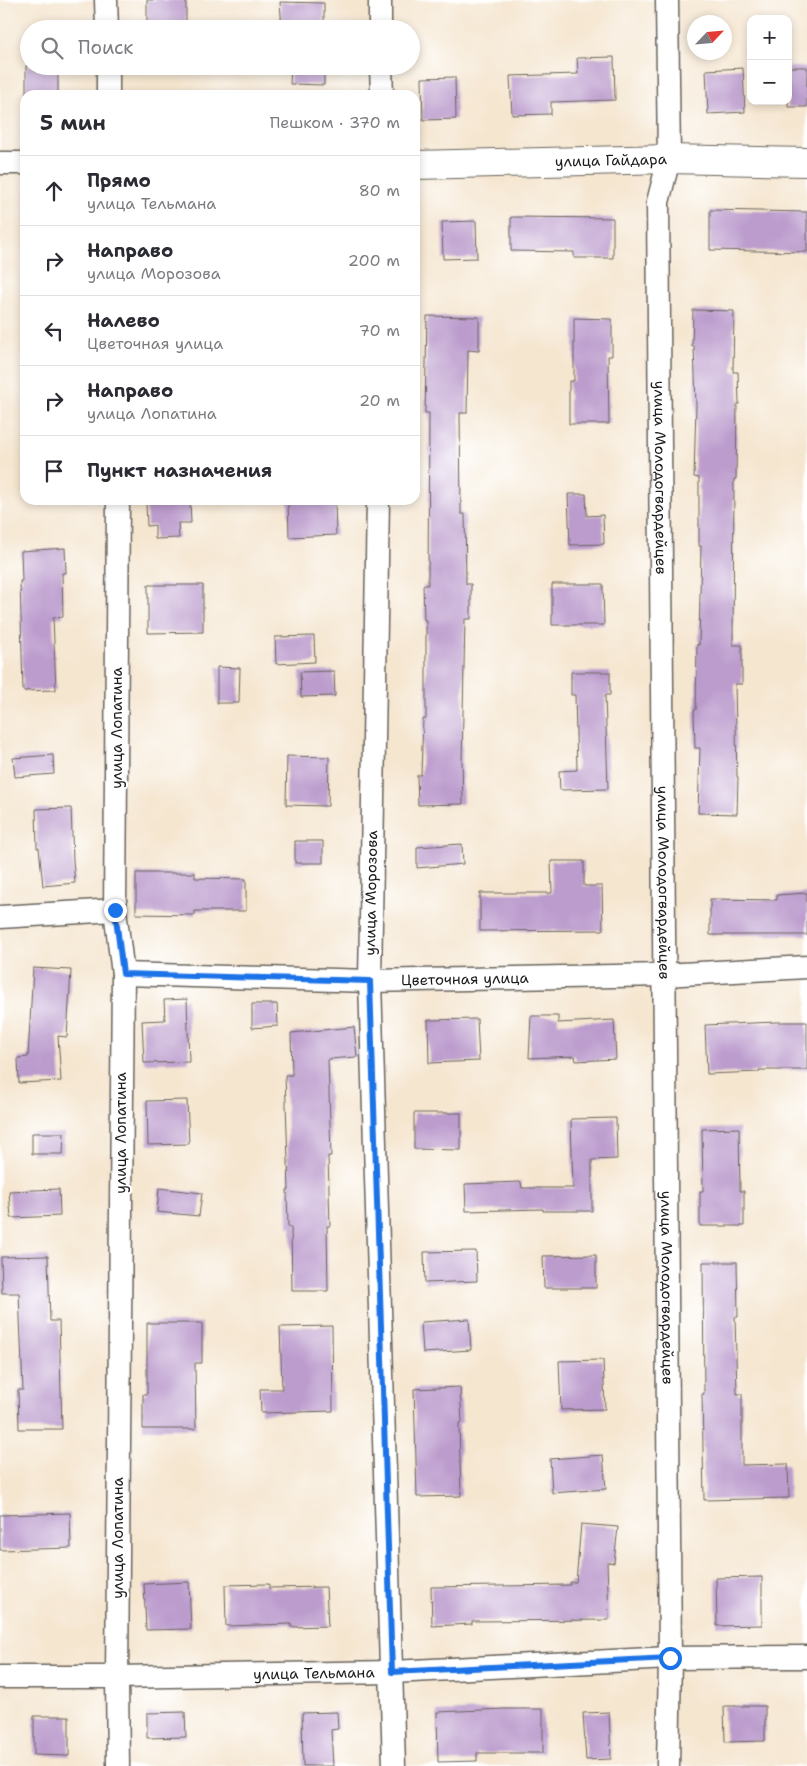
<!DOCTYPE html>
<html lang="ru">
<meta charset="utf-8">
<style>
:root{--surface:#fff;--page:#f7f7f7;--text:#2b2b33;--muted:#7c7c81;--line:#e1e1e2}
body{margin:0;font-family:"Shantell Sans",sans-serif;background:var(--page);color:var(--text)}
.controls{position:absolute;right:15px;top:15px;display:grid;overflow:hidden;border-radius:10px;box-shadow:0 2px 8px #0003}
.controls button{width:45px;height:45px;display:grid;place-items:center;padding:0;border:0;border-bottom:1px solid var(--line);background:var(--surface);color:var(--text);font:25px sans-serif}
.compass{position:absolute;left:687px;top:15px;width:45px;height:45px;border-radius:50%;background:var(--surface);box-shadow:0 2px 8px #0003;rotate:64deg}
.stop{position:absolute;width:15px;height:15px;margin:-11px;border:4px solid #1a73e8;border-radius:50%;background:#fff}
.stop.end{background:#1a73e8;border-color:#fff;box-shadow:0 1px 5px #0008}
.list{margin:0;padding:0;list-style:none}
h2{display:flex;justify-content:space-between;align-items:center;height:65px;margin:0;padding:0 20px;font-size:21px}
h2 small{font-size:16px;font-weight:400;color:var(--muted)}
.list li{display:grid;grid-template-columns:32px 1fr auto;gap:15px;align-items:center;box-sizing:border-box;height:70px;padding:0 20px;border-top:1px solid var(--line)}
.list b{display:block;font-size:19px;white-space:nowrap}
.list p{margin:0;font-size:16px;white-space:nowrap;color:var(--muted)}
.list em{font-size:16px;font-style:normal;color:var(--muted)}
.icon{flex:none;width:28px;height:28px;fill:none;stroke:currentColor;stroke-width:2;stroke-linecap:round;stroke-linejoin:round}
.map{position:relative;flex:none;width:807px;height:1766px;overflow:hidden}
.search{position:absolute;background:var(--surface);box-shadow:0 2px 8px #0003;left:20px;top:20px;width:400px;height:55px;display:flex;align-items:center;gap:12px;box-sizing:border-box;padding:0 18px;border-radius:28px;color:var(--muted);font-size:19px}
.panel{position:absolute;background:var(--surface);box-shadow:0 2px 8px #0003;left:20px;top:90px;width:400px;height:415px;border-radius:15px}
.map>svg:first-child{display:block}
.building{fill:#bc9ccd}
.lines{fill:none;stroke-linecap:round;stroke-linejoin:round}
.minor-casing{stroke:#68635b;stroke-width:25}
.tertiary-casing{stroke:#68635b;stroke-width:30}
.minor{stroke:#fff;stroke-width:22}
.tertiary{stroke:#fff;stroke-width:28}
.route{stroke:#1a73e8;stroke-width:6}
.labels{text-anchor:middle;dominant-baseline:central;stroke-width:4.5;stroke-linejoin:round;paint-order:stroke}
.street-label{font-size:15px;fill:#1c1c1c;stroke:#fff}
</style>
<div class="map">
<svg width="807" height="1766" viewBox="0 0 807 1766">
<rect width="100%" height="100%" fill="#fff"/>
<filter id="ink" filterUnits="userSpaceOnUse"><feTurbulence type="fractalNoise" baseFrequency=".02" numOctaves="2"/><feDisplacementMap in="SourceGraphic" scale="10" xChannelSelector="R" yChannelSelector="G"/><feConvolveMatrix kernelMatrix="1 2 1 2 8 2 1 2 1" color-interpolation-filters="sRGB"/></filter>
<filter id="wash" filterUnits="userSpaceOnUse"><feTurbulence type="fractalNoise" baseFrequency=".0096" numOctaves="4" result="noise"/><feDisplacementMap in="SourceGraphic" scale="20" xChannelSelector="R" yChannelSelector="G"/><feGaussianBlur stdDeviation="1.12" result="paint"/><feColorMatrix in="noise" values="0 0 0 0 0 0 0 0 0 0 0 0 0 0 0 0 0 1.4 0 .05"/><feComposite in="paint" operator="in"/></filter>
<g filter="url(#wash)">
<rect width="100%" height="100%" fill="#f5e6d0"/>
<g id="blocks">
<path class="building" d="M147,0H186V29H147Z
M280,2L324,3V29H282Z
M614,57L615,100L551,102V114L512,115L510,76L578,74L577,58Z
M26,66H58V95H26Z
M291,66H324V85L290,84Z
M788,67H807V107H788Z
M743,68L745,112L708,114L706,70Z
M455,77L456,119L423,120L422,78Z
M710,210L807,212V252L710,250Z
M511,217L613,218V258H574V252L511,251Z
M476,221L477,258L443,259L442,222Z
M693,310L734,311L733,372H738L739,404L737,405L736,479H734L733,645H742V684H735L737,777H738L737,814L698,813L700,748H695L694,710H696L697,644L699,645L701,546H699V478L694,477L696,405L694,346H692Z
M427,316L479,317V351L468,350L467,413H460L461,514H465L466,584H471V619H465L462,761L463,804L418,805L417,775H421L423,719H426V620H424L423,585H428L429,413H425Z
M574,318L612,319V356H608L609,424H569V381H574Z
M568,494H586L587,516L603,515L604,544L570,545Z
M190,501L191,523H178L179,538L155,539V525L147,526L146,503Z
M335,501L336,535L289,537L288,502Z
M65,548L66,573H62L63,617L53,618L56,690L23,691L20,581H22L21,551Z
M552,584H603L604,625H552Z
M148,585H203V632L148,633Z
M314,636L315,662L276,664L275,637Z
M217,667L240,668L239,703H217Z
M334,671L335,696L301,697L300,672Z
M571,672H610V695H605L608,789L560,790L559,771L577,770L575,695H571Z
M53,755L54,774L15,777L13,758Z
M287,756L329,757L328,806L286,805Z
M71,808L73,860L75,883L43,886L39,848H37L36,809Z
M295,841H323V863H295Z
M462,844L463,864L417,868V847Z
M551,861H584V886H602L603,930L480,931V893H552Z
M136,873H195V878L246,879V911H195V915L136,914Z
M807,893V935H710V899L777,900V895Z
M33,968L71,970L67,1037L58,1036L61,1081L19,1083L18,1058L28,1057Z
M187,999L189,1062L144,1063L142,1021L165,1020L164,1000Z
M252,1004H277L278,1026L252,1028Z
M531,1016H558V1023L614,1020L616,1059L576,1061L575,1056L529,1058Z
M477,1019L479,1061L429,1063L428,1020Z
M776,1022H807V1070H759V1072L707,1074L705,1025Z
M354,1027L357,1057L328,1059L331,1156H328L330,1226H327L328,1291H292L291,1227H288L287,1190H289L285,1075H292L291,1033Z
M187,1100L189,1144L148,1145L147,1101Z
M414,1113H461V1150L414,1149Z
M616,1118L617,1159L592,1160V1211H543V1209L466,1211L465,1184L521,1182L522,1188H573L571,1119Z
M739,1128L740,1191H744V1226H700V1191H703L702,1129Z
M32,1133H64L63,1154H32Z
M159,1188L202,1193L199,1216L157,1212Z
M59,1189L60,1216L11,1218L9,1191Z
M476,1251L477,1281L425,1283L424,1252Z
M596,1255V1288H544L543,1256Z
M48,1256L50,1321H59L62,1429H19L18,1390H23L19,1293H2L1,1257Z
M703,1262H737L738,1317H735L737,1394H742V1465L788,1464L789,1498L704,1500L702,1394H704Z
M469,1319L471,1350L423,1353L421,1322Z
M147,1323H202V1363H195L196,1429H143V1394H147Z
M332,1326L333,1411L261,1413L260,1389H282L280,1327Z
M603,1360L605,1409L561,1410L559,1361Z
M460,1387L462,1423H459L461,1496L417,1497L414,1389Z
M603,1455L606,1489L552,1493L550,1459Z
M70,1513L71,1548L0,1550V1515Z
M581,1524L618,1527L614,1563L607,1562L609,1620L472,1621V1624L432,1626L431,1587L570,1585V1582H576Z
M762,1577V1625L717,1626L716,1578Z
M189,1582L191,1629L146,1630L144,1584Z
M269,1584V1588L326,1587L328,1626L291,1627V1624L226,1626L225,1585Z
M724,1706H765V1741L725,1742Z
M504,1709H543V1753H477V1761L438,1762L437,1712Z
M185,1712L186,1737L147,1738V1713Z
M337,1712L338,1729L331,1730L333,1766H303L302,1713Z
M609,1712L611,1759L586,1760L583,1713Z
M34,1716H69V1756L34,1755Z"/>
</g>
</g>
<g filter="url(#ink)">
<use href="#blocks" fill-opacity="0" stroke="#68635b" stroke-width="1"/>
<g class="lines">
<defs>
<g id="minor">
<path d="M106,0L107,29"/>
<path d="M380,0V29"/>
<path id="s1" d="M667,0L669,159L658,202L670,1658L668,1766"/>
<path d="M108,66V95"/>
<path d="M381,66L382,95"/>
<path d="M0,163H25"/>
<path d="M118,500L115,910L123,974L117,1677L118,1766"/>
<path d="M378,500L370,981L394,1766"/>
<path d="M0,917L115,910"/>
<path id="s2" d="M123,974L370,981L664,975L807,967"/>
<path id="s3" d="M0,1677H117L392,1672L670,1658L807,1657"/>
</g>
<g id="tertiary">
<path id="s4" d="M415,165L669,159L807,162"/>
</g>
</defs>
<use href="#minor" class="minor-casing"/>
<use href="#tertiary" class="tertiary-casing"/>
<use href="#minor" class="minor"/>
<use href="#tertiary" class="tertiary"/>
</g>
</g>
<g class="lines" filter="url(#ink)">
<path class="route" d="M115,910L123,974L370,981L392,1672L670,1658"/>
</g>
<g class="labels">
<g class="street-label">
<text stroke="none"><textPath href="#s4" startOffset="196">улица Гайдара</textPath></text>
<text stroke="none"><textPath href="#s1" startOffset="479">улица Молодогвардейцев</textPath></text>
<text transform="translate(117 728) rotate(-90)">улица Лопатина</text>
<text stroke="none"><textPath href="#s1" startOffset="884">улица Молодогвардейцев</textPath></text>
<text transform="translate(371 893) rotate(-89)">улица Морозова</text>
<text stroke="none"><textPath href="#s2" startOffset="342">Цветочная улица</textPath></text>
<text transform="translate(121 1133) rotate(-90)">улица Лопатина</text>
<text stroke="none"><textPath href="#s1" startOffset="1289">улица Молодогвардейцев</textPath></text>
<text transform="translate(118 1538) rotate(-90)">улица Лопатина</text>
<text stroke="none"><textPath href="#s3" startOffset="314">улица Тельмана</textPath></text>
</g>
</g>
</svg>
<div class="controls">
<button>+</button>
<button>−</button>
</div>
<svg class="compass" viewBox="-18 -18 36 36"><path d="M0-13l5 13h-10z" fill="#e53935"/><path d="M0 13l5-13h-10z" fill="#7c7c81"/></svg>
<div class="stop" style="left:670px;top:1658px"></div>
<div class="stop end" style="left:115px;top:910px"></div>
<div class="search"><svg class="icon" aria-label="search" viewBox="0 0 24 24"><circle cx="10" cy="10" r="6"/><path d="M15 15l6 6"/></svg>Поиск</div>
<section class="panel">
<h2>5 мин<small>Пешком · 370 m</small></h2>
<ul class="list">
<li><svg class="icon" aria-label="ahead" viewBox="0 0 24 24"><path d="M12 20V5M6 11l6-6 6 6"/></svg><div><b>Прямо</b><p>улица Тельмана</p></div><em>80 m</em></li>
<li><svg class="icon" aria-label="right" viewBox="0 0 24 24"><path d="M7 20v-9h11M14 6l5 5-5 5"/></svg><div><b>Направо</b><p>улица Морозова</p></div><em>200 m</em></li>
<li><svg class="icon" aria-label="left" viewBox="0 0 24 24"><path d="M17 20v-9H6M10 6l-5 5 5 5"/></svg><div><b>Налево</b><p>Цветочная улица</p></div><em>70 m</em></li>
<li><svg class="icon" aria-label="right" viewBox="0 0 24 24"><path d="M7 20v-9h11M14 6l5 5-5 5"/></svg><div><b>Направо</b><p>улица Лопатина</p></div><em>20 m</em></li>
<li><svg class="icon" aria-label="arrive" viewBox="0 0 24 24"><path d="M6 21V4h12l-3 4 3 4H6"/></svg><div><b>Пункт назначения</b></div></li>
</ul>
</section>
</div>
